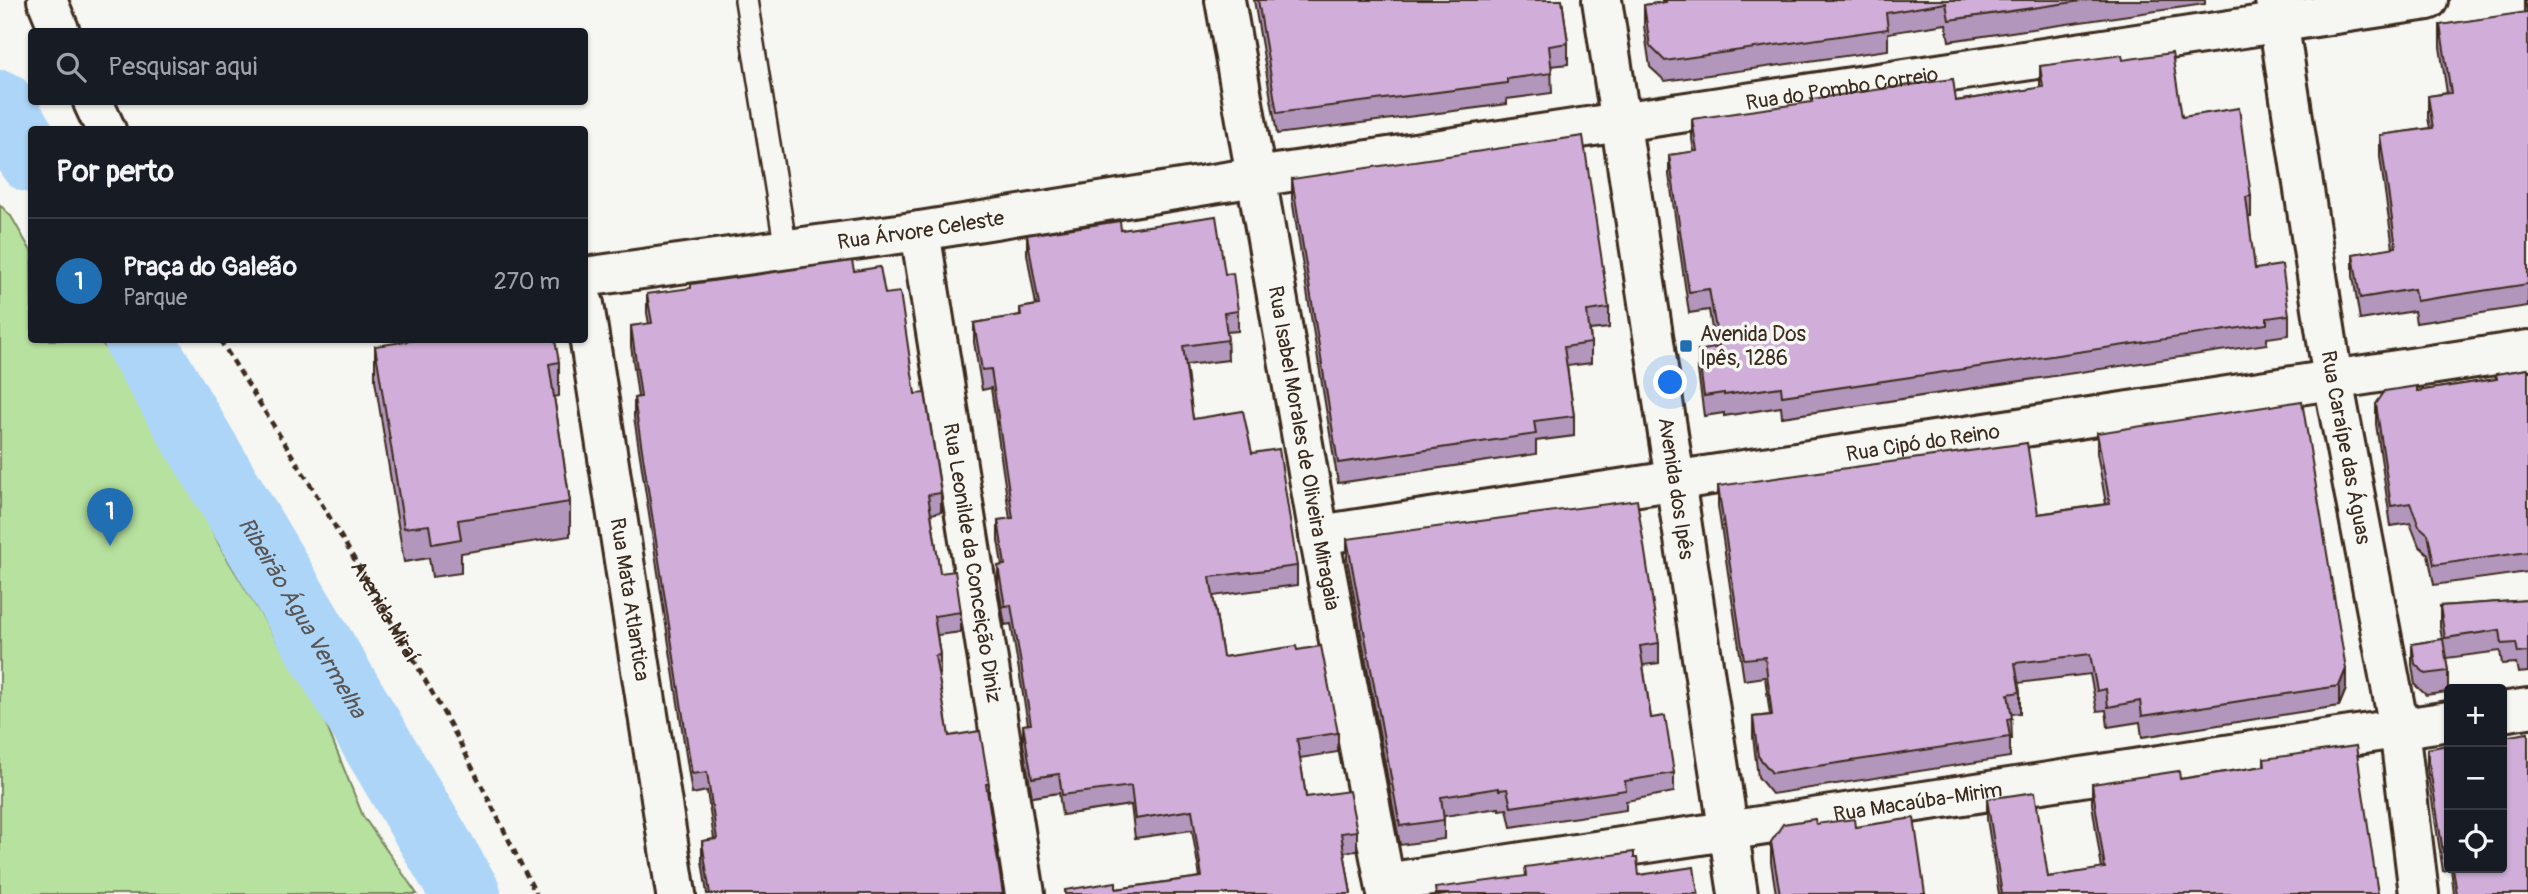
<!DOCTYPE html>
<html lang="pt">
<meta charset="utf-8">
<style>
:root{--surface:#171b24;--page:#242831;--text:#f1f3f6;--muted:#9ea1a6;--line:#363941;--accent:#1f6fb2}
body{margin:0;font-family:Pangolin,sans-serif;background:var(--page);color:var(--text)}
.controls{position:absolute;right:21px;bottom:21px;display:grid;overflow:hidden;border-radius:7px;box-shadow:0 2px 5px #0004}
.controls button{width:63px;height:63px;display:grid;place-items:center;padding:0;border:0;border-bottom:2px solid var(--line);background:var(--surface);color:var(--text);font:35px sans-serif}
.you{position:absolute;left:1671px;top:383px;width:24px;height:24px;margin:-18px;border:5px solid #fff;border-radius:50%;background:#1a73e8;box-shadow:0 0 0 10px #1a73e833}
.badge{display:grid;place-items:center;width:46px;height:46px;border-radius:50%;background:var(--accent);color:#fff;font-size:23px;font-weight:700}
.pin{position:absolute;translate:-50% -58px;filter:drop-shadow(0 2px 4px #0008)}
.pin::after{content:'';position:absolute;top:37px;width:24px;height:21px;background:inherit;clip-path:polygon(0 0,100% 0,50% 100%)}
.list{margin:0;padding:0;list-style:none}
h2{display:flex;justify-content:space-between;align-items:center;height:91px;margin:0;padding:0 28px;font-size:30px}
h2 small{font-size:23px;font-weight:400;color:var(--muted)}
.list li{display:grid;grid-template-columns:46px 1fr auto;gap:21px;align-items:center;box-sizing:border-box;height:126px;padding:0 28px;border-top:2px solid var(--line)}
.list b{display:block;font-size:26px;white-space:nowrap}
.list p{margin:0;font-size:23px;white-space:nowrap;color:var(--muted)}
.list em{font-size:23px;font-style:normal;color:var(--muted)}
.icon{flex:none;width:38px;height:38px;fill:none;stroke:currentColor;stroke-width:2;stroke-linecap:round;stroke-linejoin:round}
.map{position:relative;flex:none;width:2528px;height:894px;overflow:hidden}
.search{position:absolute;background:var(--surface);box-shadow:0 2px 5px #0004;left:28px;top:28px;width:560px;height:77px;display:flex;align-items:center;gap:18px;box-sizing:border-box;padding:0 24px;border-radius:7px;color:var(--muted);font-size:26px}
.panel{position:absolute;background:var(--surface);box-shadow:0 2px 5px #0004;left:28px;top:126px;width:560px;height:217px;border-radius:7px}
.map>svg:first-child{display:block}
.green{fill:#b7e19e;stroke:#79865e;stroke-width:2}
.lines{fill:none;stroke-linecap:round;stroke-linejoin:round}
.river{stroke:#add5f7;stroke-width:70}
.service-casing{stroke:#3b2a1e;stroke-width:26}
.minor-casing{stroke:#3b2a1e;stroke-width:44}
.tertiary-casing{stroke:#3b2a1e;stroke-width:44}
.path{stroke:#3b2a1e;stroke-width:4.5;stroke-dasharray:7 5;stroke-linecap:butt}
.service{stroke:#f6f6f2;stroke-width:21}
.minor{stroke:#f6f6f2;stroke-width:38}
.tertiary{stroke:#f6f6f2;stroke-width:38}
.wall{fill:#b396bb;stroke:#3b2a1e;stroke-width:2}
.shaded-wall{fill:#927a98;stroke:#3b2a1e;stroke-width:2}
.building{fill:#d0aed9;stroke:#3b2a1e;stroke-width:2}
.poi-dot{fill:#1f6fb2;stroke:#f6f6f2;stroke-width:2.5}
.labels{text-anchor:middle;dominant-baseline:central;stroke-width:7;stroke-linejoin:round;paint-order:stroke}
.street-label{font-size:21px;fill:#3b2a1e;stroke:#f6f6f2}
.poi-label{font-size:21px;fill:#3b2a1e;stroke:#f6f6f2;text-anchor:start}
.water-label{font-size:23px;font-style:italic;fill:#585554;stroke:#f6f6f2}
</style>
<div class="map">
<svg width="2528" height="894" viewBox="0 0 2528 894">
<rect width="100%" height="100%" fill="#f6f6f2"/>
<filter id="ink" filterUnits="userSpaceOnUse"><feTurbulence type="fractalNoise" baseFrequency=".0143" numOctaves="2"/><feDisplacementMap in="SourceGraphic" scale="14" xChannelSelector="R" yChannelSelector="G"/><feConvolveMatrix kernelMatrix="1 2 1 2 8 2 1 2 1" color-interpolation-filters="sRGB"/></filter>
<g filter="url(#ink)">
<path class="green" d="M0,205L11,216L31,251L32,340H99L107,349L148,420L182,470L222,550L279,644L313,692L363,816L417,894H0Z"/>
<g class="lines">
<g class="river">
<path d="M0,105L32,158"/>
<path id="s1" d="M139,340L466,894"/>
</g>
<defs>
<path id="service" d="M746,0L786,250"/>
<g id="minor">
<path d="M47,0L60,32"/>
<path id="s3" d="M1225,0L1319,535L1387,894"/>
<path id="s4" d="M2275,0L2333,380L2399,728L2419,894"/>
<path d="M93,102L106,130"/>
<path id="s5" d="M920,231L1025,894"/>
<path id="s6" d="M584,277L920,231L1256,177L2428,0"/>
<path id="s7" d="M584,304L676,894"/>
<path id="s8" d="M1319,535L2528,350"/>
<path d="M2502,712L2528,708"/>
<path id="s9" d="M1385,883L2449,721"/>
</g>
<g id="tertiary">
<path id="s10" d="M1602,0L1738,894"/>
</g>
</defs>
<use href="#service" class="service-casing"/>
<use href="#minor" class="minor-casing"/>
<use href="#tertiary" class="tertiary-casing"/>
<path class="path" id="s2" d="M220,340L307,479L415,662L457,737L536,894"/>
<use href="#service" class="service"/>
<use href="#minor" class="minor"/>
<use href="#tertiary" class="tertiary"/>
</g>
<path class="wall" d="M1254,0H1562L1568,43V64L1551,66L1552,93L1507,99V104L1277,134Z
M1662,0H2205V4L1949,41L1946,24L1888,33V50L1665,81L1650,67L1644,26V5L1663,2Z
M2524,0H2528V306L2416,323L2414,311L2360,320L2353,276V254L2393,248L2380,157V135L2430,128L2428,118V96L2447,93L2440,47V25L2524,13Z
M2123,60L2182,117L2251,196V217H2248L2255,269L2289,315V335L2267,338V344L1782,417L1781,407L1724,416V413L1704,416L1698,371V351L1715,348L1709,310L1689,313L1669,175V155L1694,152L1692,139V119L1956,101L2040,88V66Z
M1292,179L1609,308V328L1590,330L1591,343V363L1567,366L1574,416V436L1536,441V454L1338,483L1292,199Z
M1121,230L1225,274L1238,311V331L1227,332L1228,360L1186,365L1193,419L1252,453L1297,566V585L1213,596L1223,657L1297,650L1338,733V752L1300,758L1306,797L1357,831V851L1344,852L1351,894H1065V890L1116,889L1200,877L1192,830L1135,838L1131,805L1062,815L1059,793L1032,797L1023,744V725L1028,724L1011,624L1005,625L998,585V566L1002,565L998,540V520L1010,519L991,388L982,390L974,342V323L1020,315V308L1036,305L1027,254V235Z
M854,271L885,294L915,394L941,493V512L931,514L940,573L961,612V632L937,635L940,655V674L938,675L949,736L989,784V801L1003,894H707L702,861V841L714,839L707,791L692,794L634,417V398L638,397L631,346V326L649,324L647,313V294Z
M375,346L559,362V396L554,397L570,502V536L461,553V573L432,577L429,558L404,562L375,380Z
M2528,369V572L2434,585L2428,554L2419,546L2410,523L2391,526L2376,424V404L2417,391L2496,379V374Z
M2097,433L2346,689L2339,706L2142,737L2140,722L2108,727L2106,710L2097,711L2090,674L2018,683L2020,692V713L2011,714L2012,739H2010V757L1772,794L1758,777L1753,737V717L1770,715L1765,677L1744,680L1718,506V486L2038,514L2106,504L2097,453Z
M1347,539L1659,643V663L1643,665L1651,718L1674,773V792L1626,801V810L1511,827L1507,809L1499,810V808L1444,816V839L1400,845L1347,559Z
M2528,600V672L2518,673L2516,663L2502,664L2500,651L2446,658L2448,671V692L2426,695L2415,685L2412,665V644L2442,639L2440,626V606Z
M2449,740V868H2502L2528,894H2454L2451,869L2443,871L2427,768V749L2448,745V741Z
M2264,759L2378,894H1999L1987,819V799L2048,877L2102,869L2092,804V784L2180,779L2264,766Z
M1816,824L1855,827L1925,894H1776L1771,862V842Z"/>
<path class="shaded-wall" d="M2346,669V689L2339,706V686Z"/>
<path class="building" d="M1258,0H1562L1568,43L1549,46L1552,73L1507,79V83L1277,113Z
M1665,0H2088L1949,20L1946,3L1886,13L1888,29L1665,61L1650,46L1644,5L1666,2Z
M2525,0H2528V284L2416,301L2414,289L2360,298L2353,254L2396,247L2380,135L2433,128L2428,96L2451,93L2440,25L2527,12Z
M2172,53L2182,117L2239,108L2251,196L2246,197L2255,269L2282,265L2289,315L2267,318V324L1782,396L1781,387L1724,395V393L1704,396L1698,351L1719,347L1709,289L1689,292L1669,155L1697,151L1692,119L1812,102L1811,99L1953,79L1956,101L2043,87L2040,66L2122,55L2123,60Z
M1583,136L1609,308L1587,311L1591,343L1564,347L1574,416L1534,421L1536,434L1338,463L1292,179Z
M1216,216L1225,274L1233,273L1238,311L1224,313L1228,340L1183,346L1193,419L1243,411L1252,453L1279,449L1297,566L1210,577L1223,657L1296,646L1297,650L1321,646L1338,733L1297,739L1306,797L1349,791L1357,831L1341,833L1351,894H1066L1065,890L1116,882V889L1202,877L1192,810L1135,819L1131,786L1062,795L1059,774L1032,778L1023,725L1031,724L1011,605L1005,606L998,566L1005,565L998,520L1013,518L991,369L982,370L974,323L1021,315L1020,308L1039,305L1027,235L1120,221L1121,230Z
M852,261L854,271L880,267L885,294L900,292L915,394L925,393L941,493L928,495L940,573L955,571L961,612L934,616L940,655L935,656L949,736L980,731L989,784H986L1003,894H710L702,841L717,839L707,772L692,774L634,398L641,397L631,326L652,323L647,294L691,288V284Z
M416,340H555L559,362L549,364L570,502L458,520L461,539L432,544L429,525L404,528L375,346Z
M2528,369V552L2434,565L2428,534L2419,526L2410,503L2391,506L2376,404L2385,391L2417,386V391L2497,379L2496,374Z
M2302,401L2346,669L2339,686L2142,716L2140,701L2108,707L2106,689L2097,691L2090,654L2015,663L2020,692L2008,694L2012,718L2007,719L2010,737L1772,773L1758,756L1753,717L1772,715L1765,657L1744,659L1718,486L2027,443L2038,514L2110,504L2097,433Z
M1637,500L1659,643L1640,646L1651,718L1665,716L1674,773L1625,781L1626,790L1511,807L1507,789L1499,790V788L1441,797L1444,820L1400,826L1347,539Z
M2528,600V652L2518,653L2516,643L2502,644L2500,630L2445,638L2440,606Z
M2443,639L2448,671L2426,674L2415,664L2412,644Z
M2528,733V894H2457L2453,868H2502V737Z
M2449,740V851L2443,852L2427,749L2448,745V741Z
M2356,746L2378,894H2002L1987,799L2035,792L2048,877L2105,868L2092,784L2179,771L2180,779L2265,766L2264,759Z
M1914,818L1925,894H1780L1771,842L1783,824L1815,819L1816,824L1854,819L1855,827Z
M1634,852V858H1637L1639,875L1694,867L1698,894H1436L1435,888L1526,876L1525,867Z"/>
</g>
<rect class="poi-dot" x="1679" y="339" width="14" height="14" rx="3.5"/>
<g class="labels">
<g class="street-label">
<text stroke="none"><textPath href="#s6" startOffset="1272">Rua do Pombo Correio</textPath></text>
<text stroke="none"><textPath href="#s6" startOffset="340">Rua Árvore Celeste</textPath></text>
<text stroke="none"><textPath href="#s8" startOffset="611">Rua Cipó do Reino</textPath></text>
<text stroke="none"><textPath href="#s3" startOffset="455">Rua Isabel Morales de Oliveira Miragaia</textPath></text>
<text stroke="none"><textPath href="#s4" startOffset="453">Rua Caraípe das Águas</textPath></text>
<text stroke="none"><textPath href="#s10" startOffset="494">Avenida dos Ipês</textPath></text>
<text stroke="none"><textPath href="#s5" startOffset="336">Rua Leonilde da Conceição Diniz</textPath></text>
<text stroke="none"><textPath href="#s7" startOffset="299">Rua Mata Atlantica</textPath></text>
<text stroke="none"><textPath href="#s2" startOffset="318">Avenida Miraí</textPath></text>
<text stroke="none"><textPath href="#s9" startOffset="539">Rua Macaúba-Mirim</textPath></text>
</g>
<g class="poi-label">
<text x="1700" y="334">Avenida Dos<tspan x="1700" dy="24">Ipês, 1286</tspan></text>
</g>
<g class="water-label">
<text stroke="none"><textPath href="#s1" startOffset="322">Ribeirão Água Vermelha</textPath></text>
</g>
</g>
</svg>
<div class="controls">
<button>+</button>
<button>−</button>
<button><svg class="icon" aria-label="locate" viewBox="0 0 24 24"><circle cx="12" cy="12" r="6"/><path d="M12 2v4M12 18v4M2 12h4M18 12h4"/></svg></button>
</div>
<div class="you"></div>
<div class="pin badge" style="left:110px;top:546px">1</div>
<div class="search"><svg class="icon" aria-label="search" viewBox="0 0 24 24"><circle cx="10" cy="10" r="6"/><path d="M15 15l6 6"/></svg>Pesquisar aqui</div>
<section class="panel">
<h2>Por perto<small></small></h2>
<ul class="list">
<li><span class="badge">1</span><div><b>Praça do Galeão</b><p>Parque</p></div><em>270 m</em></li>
</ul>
</section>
</div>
